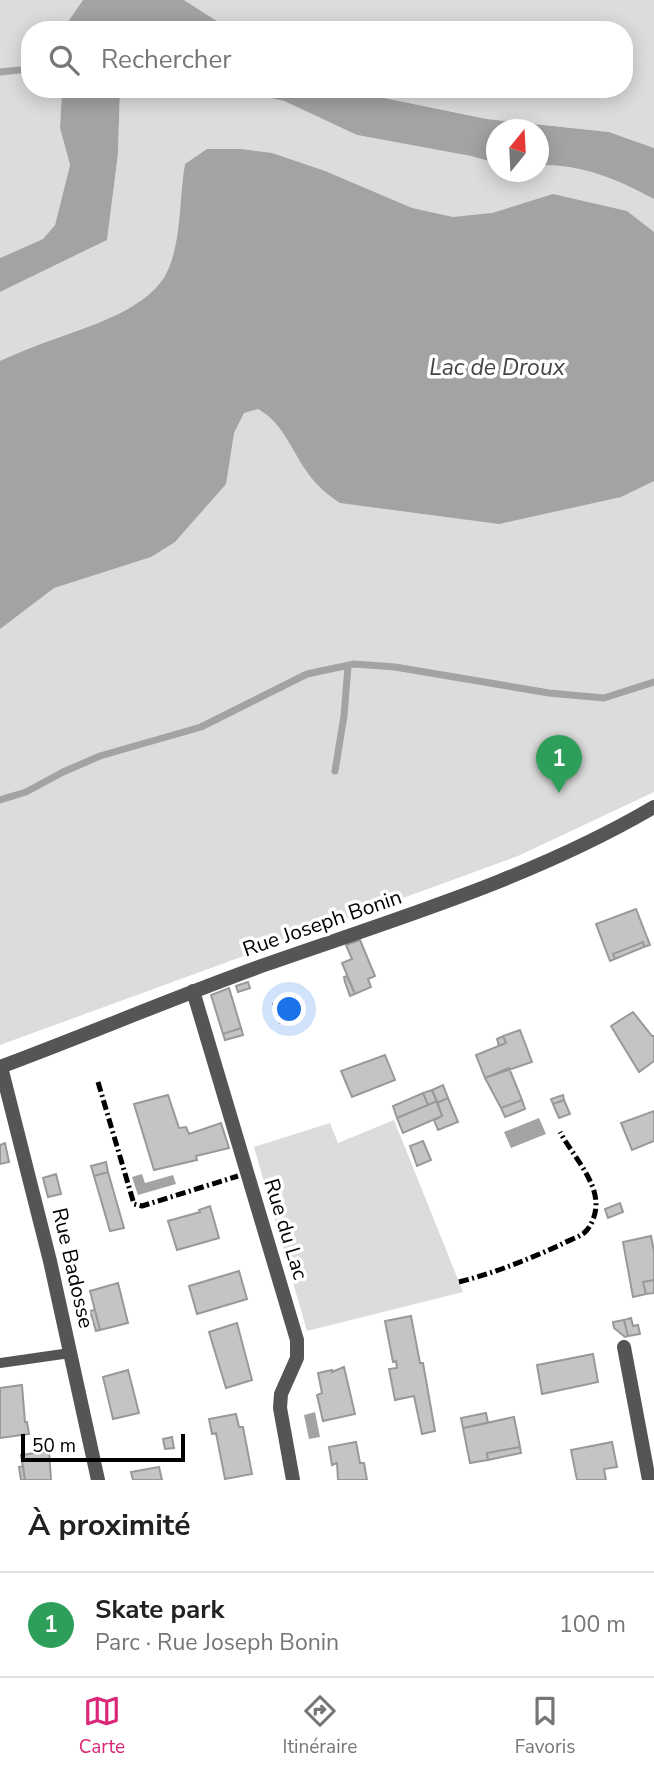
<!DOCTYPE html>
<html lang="fr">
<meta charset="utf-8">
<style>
:root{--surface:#fff;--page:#f2f2f2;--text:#222;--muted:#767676;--line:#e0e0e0;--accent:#db2777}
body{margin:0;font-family:"Nunito Sans",sans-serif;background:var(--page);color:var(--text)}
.compass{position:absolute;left:486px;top:119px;width:63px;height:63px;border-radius:50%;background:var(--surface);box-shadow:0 4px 18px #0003;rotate:18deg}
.scale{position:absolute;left:21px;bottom:18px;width:164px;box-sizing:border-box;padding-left:7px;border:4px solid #000;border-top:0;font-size:19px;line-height:24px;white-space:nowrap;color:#000;-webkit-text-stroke:5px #fff;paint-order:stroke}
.you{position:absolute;left:290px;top:1010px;width:24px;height:24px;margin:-18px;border:5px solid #fff;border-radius:50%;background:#1a73e8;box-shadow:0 0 0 10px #1a73e833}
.badge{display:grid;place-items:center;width:46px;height:46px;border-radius:50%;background:var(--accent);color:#fff;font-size:23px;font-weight:700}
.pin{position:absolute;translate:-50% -58px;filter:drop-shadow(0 2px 4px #0008)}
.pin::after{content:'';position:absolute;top:37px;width:24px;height:21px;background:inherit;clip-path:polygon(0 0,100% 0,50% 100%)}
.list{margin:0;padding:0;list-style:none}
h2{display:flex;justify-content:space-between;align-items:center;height:91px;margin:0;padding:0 28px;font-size:30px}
h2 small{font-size:23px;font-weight:400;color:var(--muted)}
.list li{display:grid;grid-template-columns:46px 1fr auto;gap:21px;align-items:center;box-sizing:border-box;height:105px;padding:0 28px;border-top:2px solid var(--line)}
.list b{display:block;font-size:26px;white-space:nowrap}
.list p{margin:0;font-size:23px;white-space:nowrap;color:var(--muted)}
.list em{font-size:23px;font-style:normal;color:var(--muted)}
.icon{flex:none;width:38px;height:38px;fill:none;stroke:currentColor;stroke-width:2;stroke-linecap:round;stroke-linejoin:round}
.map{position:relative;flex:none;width:654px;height:1480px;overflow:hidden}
.search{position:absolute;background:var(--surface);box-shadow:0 4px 18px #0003;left:21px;right:21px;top:21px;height:77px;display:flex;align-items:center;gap:18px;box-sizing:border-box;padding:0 24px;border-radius:28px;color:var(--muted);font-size:26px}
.sheet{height:196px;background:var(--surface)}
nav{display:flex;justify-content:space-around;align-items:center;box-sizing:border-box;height:98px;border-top:2px solid var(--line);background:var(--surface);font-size:19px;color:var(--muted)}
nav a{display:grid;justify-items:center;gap:4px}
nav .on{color:var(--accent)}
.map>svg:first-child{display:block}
.green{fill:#dcdcdc}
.water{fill:#a3a3a3}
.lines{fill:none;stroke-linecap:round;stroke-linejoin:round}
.stream{stroke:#a3a3a3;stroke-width:7}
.building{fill:#c4c4c4;stroke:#999;stroke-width:2}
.lane{stroke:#555;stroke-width:10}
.street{stroke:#555;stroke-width:14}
.rail{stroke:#000;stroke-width:5;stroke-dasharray:10 3.5 2 3.5;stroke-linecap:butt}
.labels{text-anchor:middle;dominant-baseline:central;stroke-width:7;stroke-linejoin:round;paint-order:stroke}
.street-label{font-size:21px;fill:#000;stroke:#fff}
.water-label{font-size:23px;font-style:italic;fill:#444;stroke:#fff}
</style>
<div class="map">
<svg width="654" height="1480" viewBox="0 0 654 1480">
<rect width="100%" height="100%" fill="#fff"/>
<path class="green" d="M0,0H83L67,23L66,30H30V89H62L60,128L70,165L55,225L43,239L0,258Z
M184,0H654V148L609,132L487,119L340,89H624V30H231Z
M120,89H231L284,101L357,135L472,156L496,163V172H538L539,165C584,165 614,178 654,199V792L518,856L0,1045V292L107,240L118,154Z
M394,1120L463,1292L307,1331L254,1147L330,1123L338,1143Z"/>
<path class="water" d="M83,0H184L231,30H66L67,23Z
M62,89H120L118,154L107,240L0,292V258L43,239L55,225L70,165L60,128Z
M231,89H340L487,119L609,132L654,148V199C614,178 584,165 539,165L538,130H496V163L471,156L357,135L284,101Z
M207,149H241L272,153L325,171L412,208L453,217L492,213L553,194L627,211L654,232V481L621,497L499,524L340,503C326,494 314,483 305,469C291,448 281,421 258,409L244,413L234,433L226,484L175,542L151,557L54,588L0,629V361C18,353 37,345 55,339C90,326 152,308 168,270C182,238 179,198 185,164Z
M539,1118L546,1134L511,1148L504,1132Z
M142,1174L145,1183L173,1175L176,1184L138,1195L132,1177Z
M315,1412L320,1437L309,1439L304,1415Z"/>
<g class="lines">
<path class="stream" d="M0,72L30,69
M335,771L344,716L348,666
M0,800L26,792L63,772L100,756L201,727L307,674L354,664L395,667L549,693L604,698L654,682"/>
</g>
<path class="building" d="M636,909L650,945L644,947L643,942L613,954L615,959L610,961L596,924Z
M360,940L375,976L368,979L371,987L355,994L342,963L352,959L346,945Z
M643,942L644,947L615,959L613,954Z
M347,976L355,994L350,996L345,982L344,977Z
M248,982L250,988L238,992L236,986Z
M229,988L241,1028L223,1034L211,995Z
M284,1001L290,1019L280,1023L273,1004Z
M633,1012L652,1036H654V1061L639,1072L611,1026Z
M241,1028L243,1035L225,1040L223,1034Z
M520,1030L532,1062L485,1078L476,1055L506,1043L503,1036Z
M503,1036L506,1043L499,1046L497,1039Z
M385,1055L395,1080L352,1097L341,1071Z
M509,1068L522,1100L501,1108L485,1078Z
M443,1085L448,1098L437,1103L432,1090Z
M432,1090L437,1101L428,1105L423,1093Z
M423,1093L428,1105L397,1118L393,1106Z
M168,1095L179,1128L186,1127L189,1134L221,1123L229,1148L196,1156L197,1160L154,1170L134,1104Z
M563,1095L564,1100L553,1104L551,1099Z
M448,1098L458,1122L438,1130L434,1120L442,1116L437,1103Z
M522,1100L525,1109L505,1117L501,1108Z
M564,1100L570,1114L559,1118L553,1104Z
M437,1101L442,1116L403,1133L397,1118Z
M654,1111V1141L632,1150L621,1123Z
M423,1141L431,1160L417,1166L410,1146Z
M5,1143L9,1162L0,1164V1145Z
M106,1162L108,1172L94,1176L91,1166Z
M108,1172L124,1228L110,1231L94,1176Z
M56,1174L61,1194L48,1197L43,1178Z
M620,1203L623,1212L608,1218L605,1209Z
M210,1206L219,1238L177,1250L168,1221L200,1212L199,1210Z
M651,1236L654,1251V1280L643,1282L646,1294L633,1297L623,1242Z
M239,1271L247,1299L197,1314L189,1286Z
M654,1280V1293L646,1294L643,1282Z
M118,1283L128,1323L100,1330L90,1291Z
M95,1310L100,1330L96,1331L90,1311Z
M411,1316L420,1363H423L435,1431L422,1434L414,1396L395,1400L389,1369L397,1368L396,1361L393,1362L385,1321Z
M631,1318L633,1326L638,1325L640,1334L628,1336L624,1320Z
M624,1320L628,1336L625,1337L614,1328L613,1322Z
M237,1323L252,1380L226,1388L209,1332Z
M593,1354L598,1382L542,1394L537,1365Z
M344,1367L355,1414L323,1421L317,1395L322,1393L318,1373L332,1370V1372Z
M128,1370L139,1413L113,1419L103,1377Z
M22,1385L25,1422H27L29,1434L0,1438V1388Z
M486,1413L488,1423L463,1428L461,1418Z
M236,1414L239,1427H243L252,1474L225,1479L216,1433L212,1434L209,1419Z
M514,1417L520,1447L487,1453L488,1460L470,1463L463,1428Z
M172,1437L174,1448L165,1449L163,1439Z
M356,1442L360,1463H364L367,1480H338L337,1463L332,1465L329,1447Z
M612,1442L617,1467L604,1469L606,1480H577L571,1450Z
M520,1447L521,1453L488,1460L487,1453Z
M49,1451L51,1480H25L21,1455Z
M23,1466L25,1480H21L19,1467Z
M159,1467L162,1480H133L131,1472Z"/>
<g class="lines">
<path class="lane" d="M0,1363L70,1353"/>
<path class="street" d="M193,991L297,1340V1358L281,1394L280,1408L293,1480
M0,1067C89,1034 177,996 267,964C398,918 533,878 654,807
M1,1067L50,1261L98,1480
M624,1347L649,1480"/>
<path class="rail" d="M98,1082L134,1204L142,1206L238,1176
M459,1282C494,1273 527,1260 560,1245C567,1241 577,1238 584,1233C592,1226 596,1214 596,1204C596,1179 571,1153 560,1132"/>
</g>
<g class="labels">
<g class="street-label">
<text transform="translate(322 923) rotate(-19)">Rue Joseph Bonin</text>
<text transform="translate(286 1229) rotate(73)">Rue du Lac</text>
<text transform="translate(73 1268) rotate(77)">Rue Badosse</text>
</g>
<g class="water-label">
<text x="497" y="367">Lac de Droux</text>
</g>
</g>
</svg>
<svg class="compass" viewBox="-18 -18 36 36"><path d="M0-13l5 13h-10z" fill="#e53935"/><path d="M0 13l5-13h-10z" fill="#767676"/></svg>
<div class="scale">50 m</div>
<div class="you"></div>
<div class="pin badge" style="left:559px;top:793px;background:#2e9e5b">1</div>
<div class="search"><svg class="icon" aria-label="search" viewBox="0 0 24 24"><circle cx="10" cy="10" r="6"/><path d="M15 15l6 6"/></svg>Rechercher</div>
</div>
<section class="sheet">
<h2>À proximité<small></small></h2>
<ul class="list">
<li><span class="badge" style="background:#2e9e5b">1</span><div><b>Skate park</b><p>Parc · Rue Joseph Bonin</p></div><em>100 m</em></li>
</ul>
</section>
<nav>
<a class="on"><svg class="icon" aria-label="map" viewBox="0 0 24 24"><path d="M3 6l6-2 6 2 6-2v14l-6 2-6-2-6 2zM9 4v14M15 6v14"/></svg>Carte</a>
<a><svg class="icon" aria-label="directions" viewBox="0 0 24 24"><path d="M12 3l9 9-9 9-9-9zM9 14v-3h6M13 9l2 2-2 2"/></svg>Itinéraire</a>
<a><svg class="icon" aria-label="saved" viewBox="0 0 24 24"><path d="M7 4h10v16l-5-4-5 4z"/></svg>Favoris</a>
</nav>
